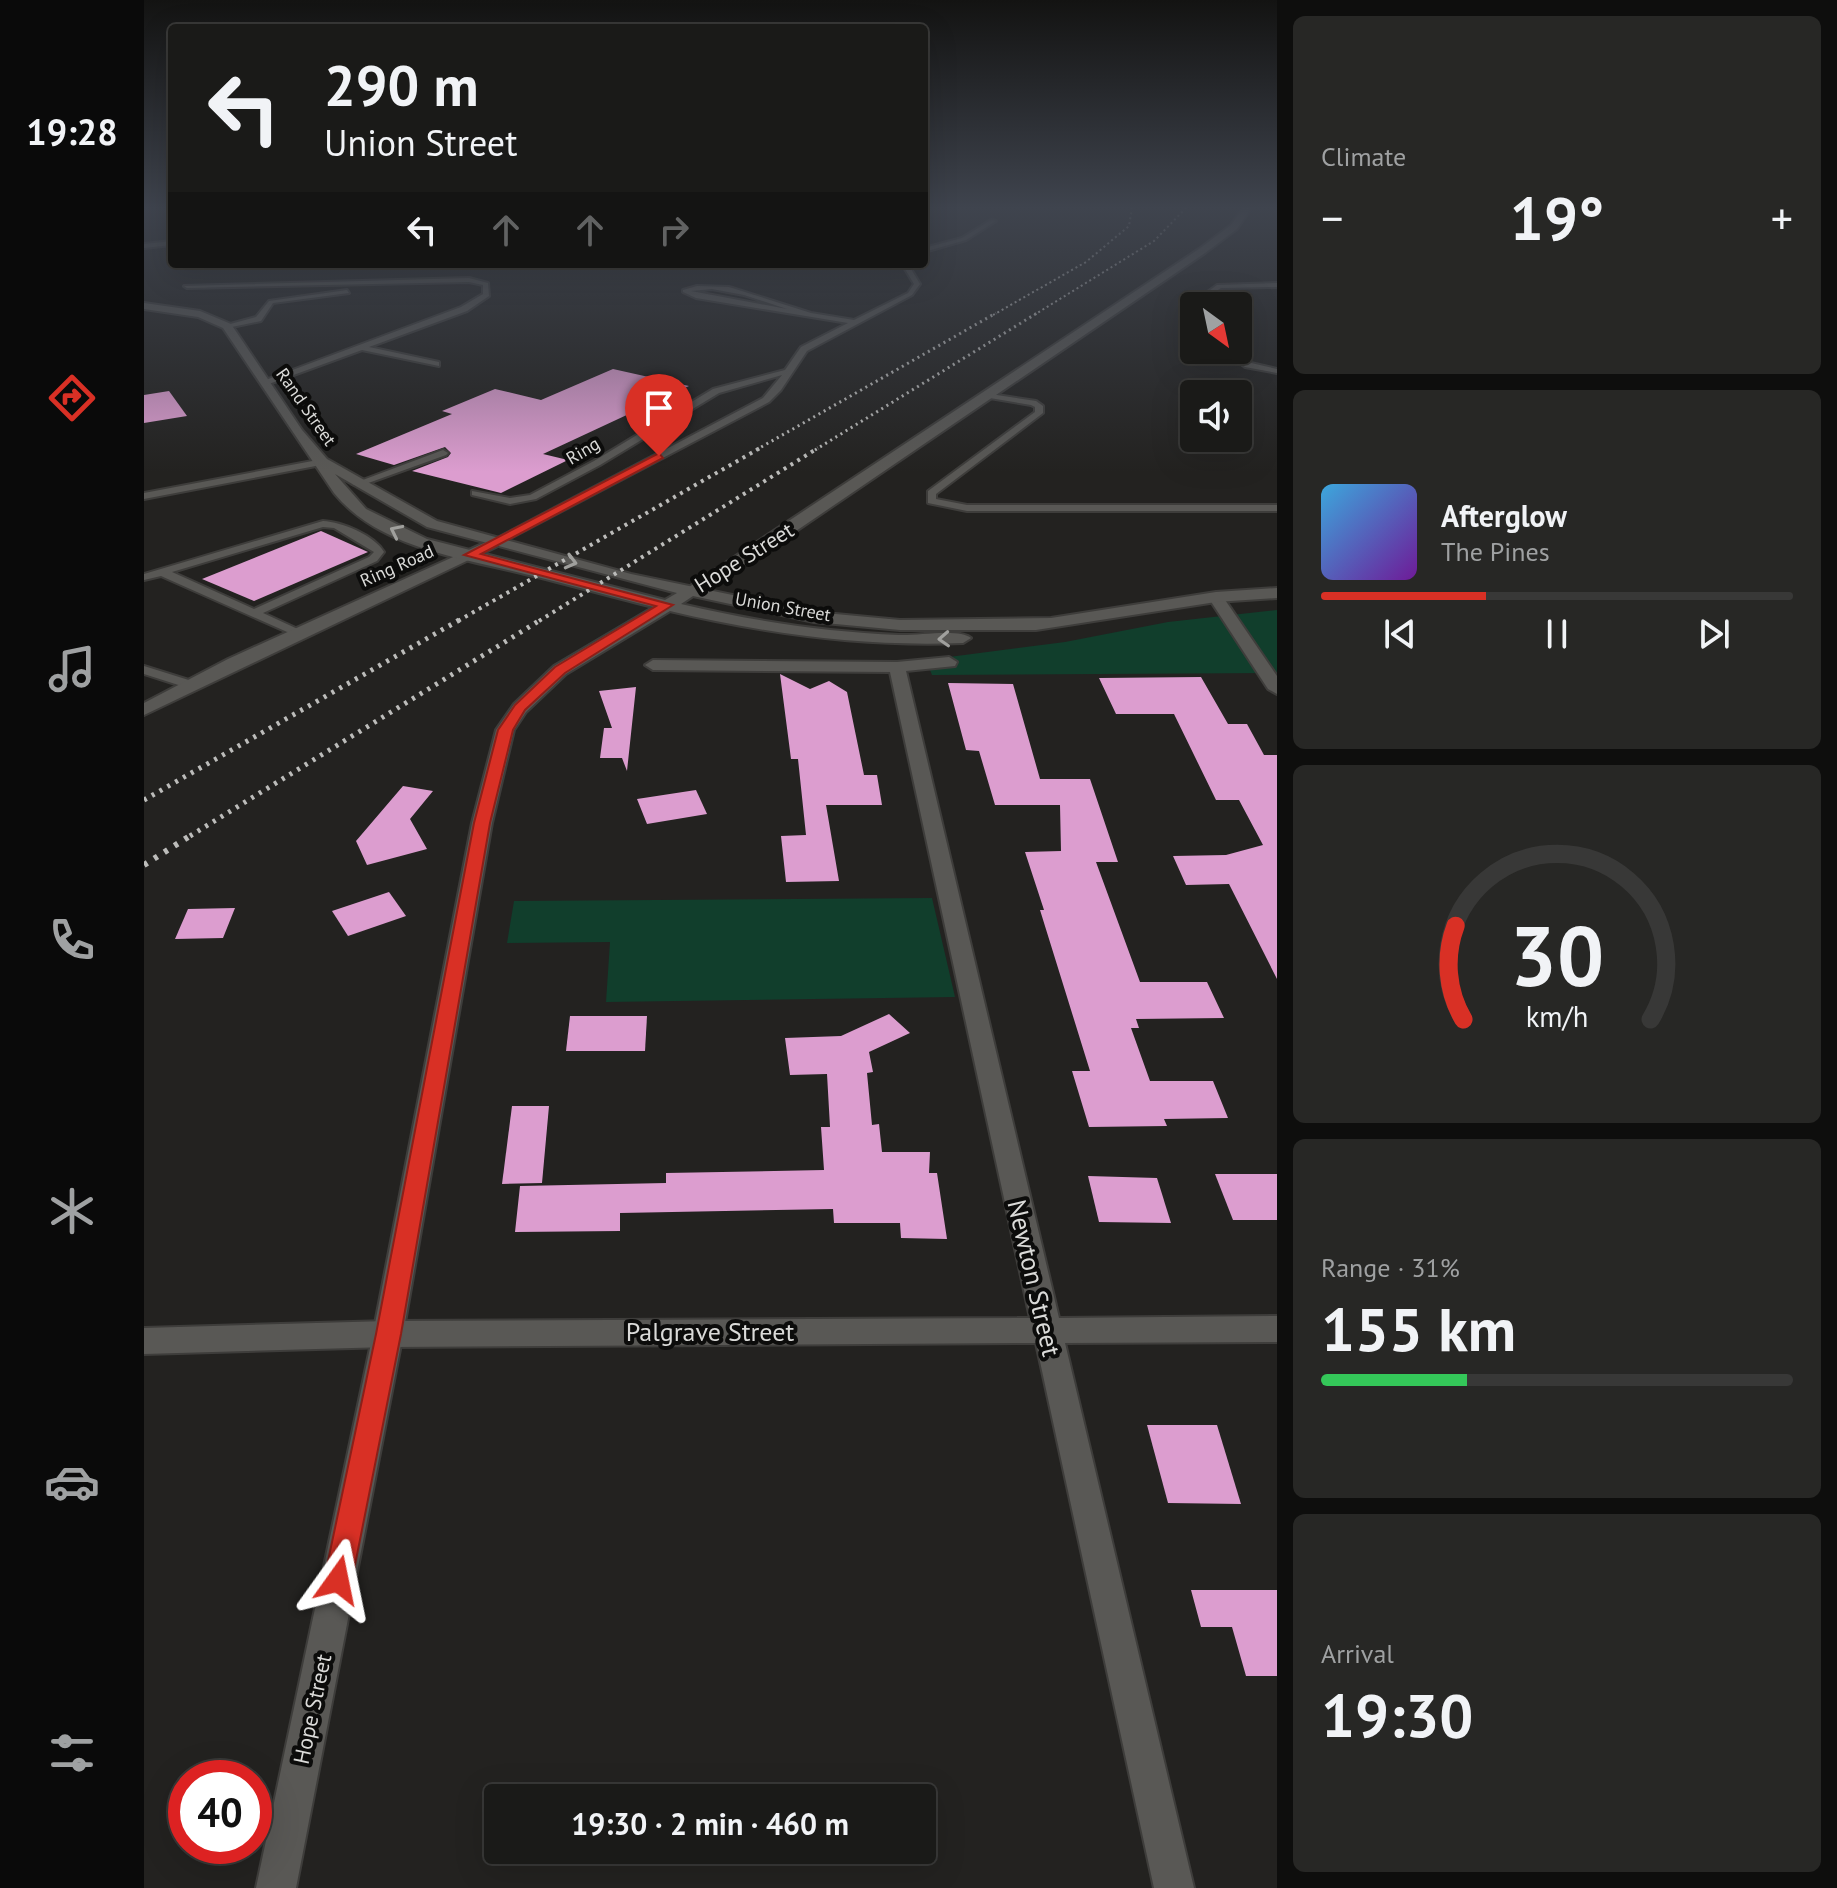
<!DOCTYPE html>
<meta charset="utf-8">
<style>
body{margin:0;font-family:"PT Sans",sans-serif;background:#272725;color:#f1f3f6;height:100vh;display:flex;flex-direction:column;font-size:30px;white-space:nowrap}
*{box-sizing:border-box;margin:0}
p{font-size:26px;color:#9fa1a2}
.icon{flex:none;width:44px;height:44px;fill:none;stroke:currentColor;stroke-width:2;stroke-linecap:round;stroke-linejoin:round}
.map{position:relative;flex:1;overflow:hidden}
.drawer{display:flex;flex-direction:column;gap:16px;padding:16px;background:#0e0e0d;width:560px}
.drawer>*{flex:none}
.guide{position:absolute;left:24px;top:24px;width:760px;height:244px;border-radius:8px;box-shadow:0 8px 32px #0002,0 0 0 2px #383837;background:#1a1a18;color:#f1f3f6;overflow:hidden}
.needle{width:52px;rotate:147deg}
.fabs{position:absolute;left:1036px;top:292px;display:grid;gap:16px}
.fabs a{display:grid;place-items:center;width:72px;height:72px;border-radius:8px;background:#1a1a18;box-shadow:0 8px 32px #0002,0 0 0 2px #383837;font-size:40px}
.speed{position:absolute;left:24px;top:1760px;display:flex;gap:16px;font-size:40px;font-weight:700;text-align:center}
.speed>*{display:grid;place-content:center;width:104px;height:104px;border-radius:50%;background:#1a1a18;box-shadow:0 8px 32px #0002,0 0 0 2px #383837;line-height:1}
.speed .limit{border:12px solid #d22;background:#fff;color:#111}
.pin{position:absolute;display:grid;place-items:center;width:68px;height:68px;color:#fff;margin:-82px -34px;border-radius:50% 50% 50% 0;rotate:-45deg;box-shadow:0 0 8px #0007}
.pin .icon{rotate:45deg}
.me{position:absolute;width:88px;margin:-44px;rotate:12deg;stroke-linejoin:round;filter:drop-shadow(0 0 6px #0008)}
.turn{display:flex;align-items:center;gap:28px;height:168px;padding:0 24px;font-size:36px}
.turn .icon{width:104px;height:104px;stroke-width:2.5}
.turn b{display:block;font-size:56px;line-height:68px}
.lanes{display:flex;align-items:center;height:76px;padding:0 24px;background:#0003;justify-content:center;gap:40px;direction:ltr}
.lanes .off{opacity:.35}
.big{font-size:60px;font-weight:700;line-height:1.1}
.drawer .tile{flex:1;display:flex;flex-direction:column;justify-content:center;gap:12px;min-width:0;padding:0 28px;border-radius:12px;background:#272725}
.drawer .dial{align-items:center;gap:0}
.dial svg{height:208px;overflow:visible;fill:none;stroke:#383837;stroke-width:7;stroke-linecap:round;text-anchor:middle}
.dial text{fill:#f1f3f6;stroke:none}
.song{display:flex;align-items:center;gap:24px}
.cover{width:96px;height:96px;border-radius:12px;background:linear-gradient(135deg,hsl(200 70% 55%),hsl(280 70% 35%))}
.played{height:8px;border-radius:4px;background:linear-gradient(90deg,#d93025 35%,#383837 35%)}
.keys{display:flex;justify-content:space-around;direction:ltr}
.heat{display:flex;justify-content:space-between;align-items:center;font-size:44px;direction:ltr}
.charge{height:12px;border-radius:6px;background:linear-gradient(90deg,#34c759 31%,#383837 0)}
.trip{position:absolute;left:340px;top:1784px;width:452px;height:80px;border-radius:8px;background:#1a1a18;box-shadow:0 8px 32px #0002,0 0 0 2px #383837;font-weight:700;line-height:80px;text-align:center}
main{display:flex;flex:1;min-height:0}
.dock{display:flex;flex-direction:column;width:144px;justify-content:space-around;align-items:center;background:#0a0a0a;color:#9fa1a2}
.dock .icon{width:56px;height:56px}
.dock .selected{color:#d93025}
.dock b{font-size:36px;color:#f1f3f6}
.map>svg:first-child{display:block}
.green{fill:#113e2c}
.building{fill:#dc9dcf}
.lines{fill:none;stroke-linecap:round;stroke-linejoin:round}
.service-casing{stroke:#3e3d3b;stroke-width:4}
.minor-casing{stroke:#3e3d3b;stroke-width:4}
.tertiary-casing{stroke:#3e3d3b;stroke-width:4}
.service{fill:#595855;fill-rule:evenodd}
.minor{fill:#595855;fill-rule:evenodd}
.tertiary{fill:#595855;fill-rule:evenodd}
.rail-far4{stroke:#bcbcba;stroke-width:2;stroke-dasharray:2 3;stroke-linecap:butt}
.rail-far3{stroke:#bcbcba;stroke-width:3;stroke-dasharray:2 4;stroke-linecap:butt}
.rail-far2{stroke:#bcbcba;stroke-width:4;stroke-dasharray:3 5;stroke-linecap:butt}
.rail-far1{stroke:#bcbcba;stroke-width:5;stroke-dasharray:3 6;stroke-linecap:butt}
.rail{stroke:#bcbcba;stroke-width:6;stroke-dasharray:4 8;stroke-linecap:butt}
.oneway{stroke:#a0a09d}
.route{fill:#d93025;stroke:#8d1f18;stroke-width:2}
.labels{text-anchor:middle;stroke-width:8;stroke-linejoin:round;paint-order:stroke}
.far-street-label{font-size:18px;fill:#dadad8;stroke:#0c0c0b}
.street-label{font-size:22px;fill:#dadad8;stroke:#0c0c0b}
.near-street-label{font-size:26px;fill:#dadad8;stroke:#0c0c0b}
</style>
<main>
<nav class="dock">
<b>19:28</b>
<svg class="icon selected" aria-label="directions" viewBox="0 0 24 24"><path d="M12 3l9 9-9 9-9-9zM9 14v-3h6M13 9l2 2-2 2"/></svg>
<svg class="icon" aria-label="music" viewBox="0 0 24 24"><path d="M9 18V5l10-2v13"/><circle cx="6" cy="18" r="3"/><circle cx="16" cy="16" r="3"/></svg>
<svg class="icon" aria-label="phone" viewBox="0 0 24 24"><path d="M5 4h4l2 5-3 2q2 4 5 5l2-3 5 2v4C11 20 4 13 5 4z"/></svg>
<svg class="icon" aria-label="climate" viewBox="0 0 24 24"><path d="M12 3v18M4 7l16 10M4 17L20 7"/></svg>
<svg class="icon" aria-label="car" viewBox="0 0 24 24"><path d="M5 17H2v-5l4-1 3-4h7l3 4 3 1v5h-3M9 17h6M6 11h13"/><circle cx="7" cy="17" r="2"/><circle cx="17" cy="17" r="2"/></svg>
<svg class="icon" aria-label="filters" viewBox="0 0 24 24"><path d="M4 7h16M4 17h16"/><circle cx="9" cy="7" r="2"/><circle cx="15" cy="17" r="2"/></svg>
</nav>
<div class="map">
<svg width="1133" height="1888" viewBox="0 0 1133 1888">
<rect width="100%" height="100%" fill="#232220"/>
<g class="green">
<polygon points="1133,610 1133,673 788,675 782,660 921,642 1024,622"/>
<polygon points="788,898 811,997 462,1002 466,942 363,943 370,901"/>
</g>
<g class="building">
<polygon points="469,369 545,386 399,454 424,460 357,493 268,471 304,457 307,453 301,447 250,465 212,454 308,414 298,411 351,389 397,400"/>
<polygon points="25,391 43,416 0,423 0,395"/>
<polygon points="177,531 224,552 110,601 58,579"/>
<polygon points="636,674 666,689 685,681 703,692 720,775 733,775 738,805 682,805 695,881 642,882 637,836 662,835 654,759 647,759"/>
<polygon points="1057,677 1084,724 1103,724 1120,755 1133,755 1133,979 1085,884 1042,885 1029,856 1082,855 1119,845 1095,800 1072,800 1030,714 972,714 955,678"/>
<polygon points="804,683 869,684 896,779 946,779 974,862 952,862 996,982 1063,982 1080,1018 992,1019 995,1028 987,1028 1006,1081 1069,1081 1084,1118 1020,1119 1023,1126 945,1127 928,1071 946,1071 896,910 900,910 881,852 917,851 916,805 851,805 835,751 822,750"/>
<polygon points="492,687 483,771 478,758 456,758 460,728 468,728 455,691"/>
<polygon points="259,786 289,791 266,819 283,849 223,865 212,841"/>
<polygon points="552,790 563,814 503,824 493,799"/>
<polygon points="245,892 262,916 204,936 188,911"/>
<polygon points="91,908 79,938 31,939 44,909"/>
<polygon points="745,1014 766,1033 725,1052 729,1072 723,1073 728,1125 735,1124 738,1152 786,1152 785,1173 793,1173 803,1239 757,1238 756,1223 690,1223 689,1209 476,1213 476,1231 371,1232 376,1186 522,1183 522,1173 680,1170 677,1127 686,1127 683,1074 646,1075 641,1038 697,1036"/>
<polygon points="426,1016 503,1016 501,1051 422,1051"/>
<polygon points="368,1106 405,1106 398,1183 358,1184"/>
<polygon points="1071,1174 1133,1174 1133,1220 1089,1220"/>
<polygon points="944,1176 1013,1178 1027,1223 955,1222"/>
<polygon points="1003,1425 1073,1425 1097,1504 1024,1503"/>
<polygon points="1047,1590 1133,1590 1133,1676 1102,1676 1088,1627 1057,1627"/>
</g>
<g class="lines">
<g class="service-casing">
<g id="service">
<polygon points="847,220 852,221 822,240 780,252 780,248 818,238"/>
<polygon points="28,241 28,245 0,248 0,244"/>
<path d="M758,264h6l12,20 -8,11 -105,56 -26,39 -12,12 -270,142 -9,-2 273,-144 19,-23 -63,18 -119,72 -64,34 -26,5 -38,-9v-4l38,7 20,-3 64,-34 119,-72 72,-19 16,-23 47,-24 -152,-25 -13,-6v-2l14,-4 32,1 82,26 43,7 54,-27 6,-9zM568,289l32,6 43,14 -96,-18z"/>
<polygon points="325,278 344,283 345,296 323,311 225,347 295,362 295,366 218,350 122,385 119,381 317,307 339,294 339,285 325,282 43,288 40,286"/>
<polygon points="1133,283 1133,287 1077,288 1050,306 1048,309 1050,318 1040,309 1073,285"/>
<polygon points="203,290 205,293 129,303 117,321 83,328 79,326 112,317 125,301"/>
<polygon points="1079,350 1088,350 1107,363 1133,369 1133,373 1101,367"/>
<polygon points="840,393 892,401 899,406 899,413 792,494 792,499 823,505 1133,505 1133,511 823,511 784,503 784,491 891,412 891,407 887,405 840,397"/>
<polygon points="299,450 304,453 302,455 216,486 208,484"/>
<polygon points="179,459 184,462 182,464 0,499 0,493"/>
<path d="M179,521c19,1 51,14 61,31l-7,9 -114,52 39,18v4h-8l-133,-59 -17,4v-6zM179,527l11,1 40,24 -5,5 -115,52 -82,-37z"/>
<polygon points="0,666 51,682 53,685 47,689 0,674"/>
</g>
</g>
<g class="minor-casing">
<g id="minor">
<polygon points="1099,208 1107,208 1093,229 1061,253 627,548 552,594 539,591 1055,249 1087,225"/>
<polygon points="351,538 358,542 356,545 0,715 0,703 84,659"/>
<polygon points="1067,594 1077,594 1133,676 1133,694 1124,689 1064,597"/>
<polygon points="805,657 813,662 811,666 762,671 915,1318 1133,1316 1133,1342 921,1343 1050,1888 1010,1888 892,1343 244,1347 0,1354 0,1328 244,1321 886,1318 746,672 509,670 501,665 509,660 753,662"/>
</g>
</g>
<g class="tertiary-casing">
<path id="tertiary" d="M0,303l56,8 31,13 71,106 25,29 110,62 194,53 183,38 86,8 151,-2 165,-26 61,-4v10l-61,4 -180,28h-136l-86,-8 -121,-26 -12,8c72,17 144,28 218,31 17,1 61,-7 72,3l-8,5c-100,4 -196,-9 -293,-32l-104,63 -40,38 -12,18 -22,93 -89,511 -107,554h-40l117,-554 99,-511 24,-93 18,-26 40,-38 100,-59c-42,-10 -83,-22 -125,-32 -66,-17 -149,-26 -195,-82l-111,-165 -25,-11 -54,-8zM191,474l92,53 250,66 -12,7 -238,-61 -61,-30z"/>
</g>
<use href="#service" class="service"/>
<use href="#minor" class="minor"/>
<use href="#tertiary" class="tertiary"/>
<g class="rail-far4">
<polyline points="849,315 942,262 985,226 988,208"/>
<polyline points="890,315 1010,241 1042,208"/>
</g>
<g class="rail-far3">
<polyline points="612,450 852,313"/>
<polyline points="671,450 893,313"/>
</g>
<g class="rail-far2">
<polyline points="314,621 616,448"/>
<polyline points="395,621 674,448"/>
</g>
<g class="rail-far1">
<polyline points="0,800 317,619"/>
<polyline points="46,836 398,619"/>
</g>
<polyline class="rail" points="0,865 49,834"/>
</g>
<defs><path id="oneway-chevron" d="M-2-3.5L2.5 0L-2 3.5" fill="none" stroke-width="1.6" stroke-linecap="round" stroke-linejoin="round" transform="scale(2)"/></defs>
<g class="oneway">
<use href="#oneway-chevron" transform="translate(252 531) rotate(-154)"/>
<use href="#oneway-chevron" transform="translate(427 562) rotate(15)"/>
<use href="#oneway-chevron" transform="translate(800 639) rotate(177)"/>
</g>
<linearGradient id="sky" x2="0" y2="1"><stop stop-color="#131312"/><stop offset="0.44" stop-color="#3f444e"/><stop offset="1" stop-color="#3f444e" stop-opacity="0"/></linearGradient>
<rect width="1133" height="472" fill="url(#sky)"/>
<polygon class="route" points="515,453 519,458 337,554 529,605 421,673 381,710 369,730 346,823 257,1334 208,1580 204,1590 194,1594 184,1590 180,1580 232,1334 330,823 354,730 371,705 411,667 512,606 320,555"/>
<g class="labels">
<g class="far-street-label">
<text transform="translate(162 407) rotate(55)" y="6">Rand Street</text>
<text transform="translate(439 451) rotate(-31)" y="6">Ring</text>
<text transform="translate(253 566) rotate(-24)" y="6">Ring Road</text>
<text transform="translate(639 607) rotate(10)" y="6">Union Street</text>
</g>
<g class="street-label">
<text transform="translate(600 557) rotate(-32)" y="8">Hope Street</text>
<text transform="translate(168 1709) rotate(-78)" y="8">Hope Street</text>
</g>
<g class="near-street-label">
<text transform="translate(890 1278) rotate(77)" y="9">Newton Street</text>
<text x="566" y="1341">Palgrave Street</text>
</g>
</g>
</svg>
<div class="fabs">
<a><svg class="needle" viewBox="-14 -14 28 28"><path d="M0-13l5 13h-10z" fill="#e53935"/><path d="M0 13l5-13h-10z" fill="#9fa1a2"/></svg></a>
<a><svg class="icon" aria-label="sound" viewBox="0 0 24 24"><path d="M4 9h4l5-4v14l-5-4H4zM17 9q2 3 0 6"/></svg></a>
</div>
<div class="speed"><div class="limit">40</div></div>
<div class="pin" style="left:515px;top:456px;background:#d93025"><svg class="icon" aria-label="arrive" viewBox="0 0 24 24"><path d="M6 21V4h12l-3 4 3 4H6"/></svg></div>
<svg class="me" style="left:194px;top:1580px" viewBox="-20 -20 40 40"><path d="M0-17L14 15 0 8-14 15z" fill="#d93025" stroke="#fff" stroke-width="4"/></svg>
<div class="trip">19:30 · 2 min · 460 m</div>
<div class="guide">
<div class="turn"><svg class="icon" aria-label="left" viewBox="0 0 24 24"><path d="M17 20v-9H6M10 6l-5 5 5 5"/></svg><div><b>290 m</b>Union Street</div></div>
<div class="lanes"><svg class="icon" aria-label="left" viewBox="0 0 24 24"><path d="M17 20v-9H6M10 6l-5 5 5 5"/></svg><svg class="icon off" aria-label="ahead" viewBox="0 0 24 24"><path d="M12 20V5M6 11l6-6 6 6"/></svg><svg class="icon off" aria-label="ahead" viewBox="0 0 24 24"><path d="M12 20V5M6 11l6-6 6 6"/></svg><svg class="icon off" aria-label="right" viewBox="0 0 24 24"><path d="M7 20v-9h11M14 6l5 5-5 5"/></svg></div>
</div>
</div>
<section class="drawer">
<div class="tile"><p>Climate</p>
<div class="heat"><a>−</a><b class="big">19°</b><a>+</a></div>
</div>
<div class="tile">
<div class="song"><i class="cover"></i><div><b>Afterglow</b><p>The Pines</p></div></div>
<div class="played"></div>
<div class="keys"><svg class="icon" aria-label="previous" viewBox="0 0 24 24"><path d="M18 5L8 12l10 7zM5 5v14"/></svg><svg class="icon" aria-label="pause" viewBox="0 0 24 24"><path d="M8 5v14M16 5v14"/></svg><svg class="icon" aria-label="next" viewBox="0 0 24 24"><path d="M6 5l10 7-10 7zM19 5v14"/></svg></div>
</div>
<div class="tile dial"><svg viewBox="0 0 100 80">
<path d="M14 69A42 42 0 1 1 86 69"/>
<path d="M14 69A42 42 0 0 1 11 33" stroke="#d93025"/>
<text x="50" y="56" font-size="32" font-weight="700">30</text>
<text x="50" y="72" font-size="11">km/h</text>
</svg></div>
<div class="tile"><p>Range · 31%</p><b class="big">155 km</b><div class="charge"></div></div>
<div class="tile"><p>Arrival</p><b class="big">19:30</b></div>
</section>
</main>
